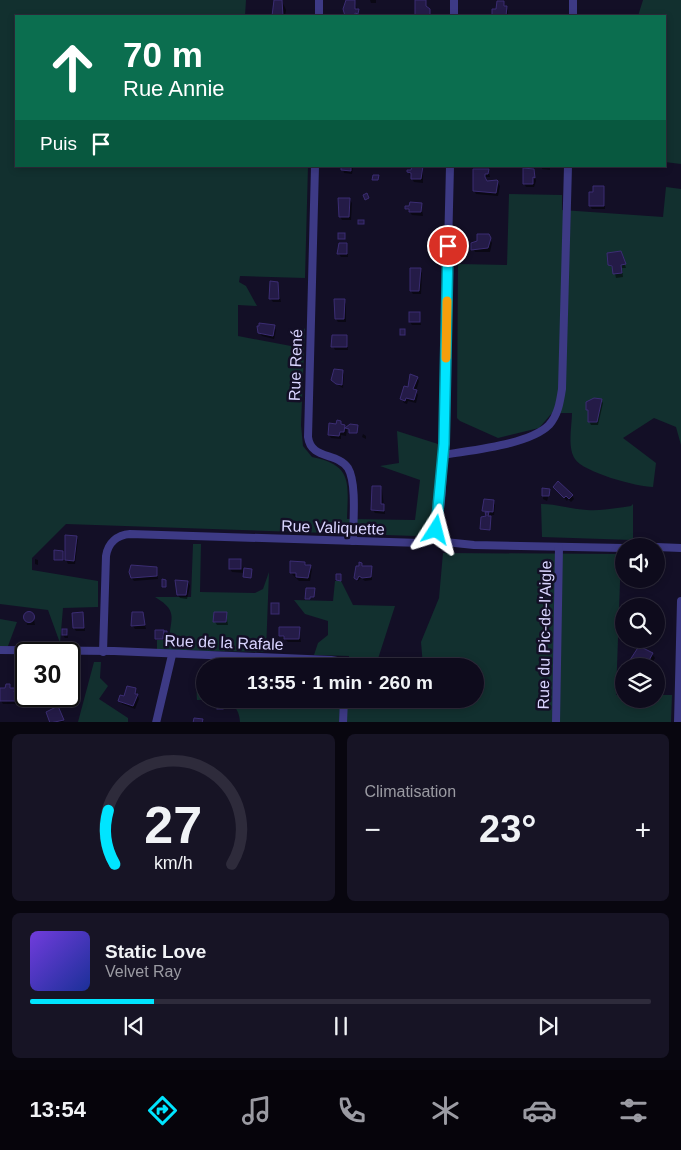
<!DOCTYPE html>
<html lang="fr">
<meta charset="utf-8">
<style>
body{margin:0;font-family:Helvetica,sans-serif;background:#171425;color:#f1f3f6;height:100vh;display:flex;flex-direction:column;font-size:19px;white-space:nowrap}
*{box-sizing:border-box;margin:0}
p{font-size:16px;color:#9b9ba3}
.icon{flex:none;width:28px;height:28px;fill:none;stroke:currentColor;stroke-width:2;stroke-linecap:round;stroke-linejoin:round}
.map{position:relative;height:722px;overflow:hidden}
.side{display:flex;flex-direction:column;gap:12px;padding:12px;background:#08060f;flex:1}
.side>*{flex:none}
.hud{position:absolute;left:15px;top:15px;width:651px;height:152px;border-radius:0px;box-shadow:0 2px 8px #0003,0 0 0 1px #2e2b3b;background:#0b6e4f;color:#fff;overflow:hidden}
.tools{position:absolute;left:615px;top:538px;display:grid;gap:10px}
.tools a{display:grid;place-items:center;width:50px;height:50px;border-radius:50%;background:#0e0b1c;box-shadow:0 2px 8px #0003,0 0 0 1px #2e2b3b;font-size:25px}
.speed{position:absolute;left:15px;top:642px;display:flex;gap:10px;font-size:25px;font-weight:700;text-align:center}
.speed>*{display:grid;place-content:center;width:65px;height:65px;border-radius:50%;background:#0e0b1c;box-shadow:0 2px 8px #0003,0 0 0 1px #2e2b3b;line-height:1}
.speed .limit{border:2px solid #111;border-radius:8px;background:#fff;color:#111}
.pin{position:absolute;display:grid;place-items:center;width:42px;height:42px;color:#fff;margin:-21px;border:2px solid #fff;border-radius:50%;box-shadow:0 1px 5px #0007}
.me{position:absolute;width:55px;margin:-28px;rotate:9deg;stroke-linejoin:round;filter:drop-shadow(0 0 4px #0008)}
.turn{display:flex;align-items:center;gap:18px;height:105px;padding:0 25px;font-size:22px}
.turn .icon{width:65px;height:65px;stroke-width:2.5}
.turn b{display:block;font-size:35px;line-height:42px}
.then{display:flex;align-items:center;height:48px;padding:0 25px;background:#0003;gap:10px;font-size:19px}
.big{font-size:38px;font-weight:800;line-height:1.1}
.side .tile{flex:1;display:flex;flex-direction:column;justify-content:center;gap:8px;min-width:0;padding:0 18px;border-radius:8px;background:#171425}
.side .dial{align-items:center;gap:0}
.dial svg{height:130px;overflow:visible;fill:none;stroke:#2e2b3b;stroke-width:7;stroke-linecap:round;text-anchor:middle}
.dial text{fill:#f1f3f6;stroke:none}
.song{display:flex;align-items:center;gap:15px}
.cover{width:60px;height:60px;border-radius:8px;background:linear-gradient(135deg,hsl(260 70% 55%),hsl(230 70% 35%))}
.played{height:5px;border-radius:2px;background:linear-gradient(90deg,#00e5ff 20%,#2e2b3b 20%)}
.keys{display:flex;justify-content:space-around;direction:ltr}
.heat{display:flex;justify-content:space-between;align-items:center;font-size:28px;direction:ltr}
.side .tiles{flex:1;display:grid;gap:12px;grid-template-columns:1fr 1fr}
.tile:last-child{grid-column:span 2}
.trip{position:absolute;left:196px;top:658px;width:288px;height:50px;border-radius:25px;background:#0e0b1c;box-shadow:0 2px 8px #0003,0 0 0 1px #2e2b3b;font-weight:800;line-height:50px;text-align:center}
.tabs{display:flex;height:80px;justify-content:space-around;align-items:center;background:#06040b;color:#9b9ba3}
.tabs .icon{width:35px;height:35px}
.tabs .on{color:#00e5ff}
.tabs b{font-size:22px;color:#f1f3f6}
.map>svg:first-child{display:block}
.green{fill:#12302f}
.shadow{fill:#0007}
.building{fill:#241b47;stroke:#3b2d73}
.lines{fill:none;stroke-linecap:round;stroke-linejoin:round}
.minor{stroke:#3d3a85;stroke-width:8}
.route-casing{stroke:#0095a6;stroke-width:12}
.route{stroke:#00e5ff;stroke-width:9}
.slow{stroke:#f59e0b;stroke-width:9}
.labels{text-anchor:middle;stroke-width:5;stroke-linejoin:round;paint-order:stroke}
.street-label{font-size:16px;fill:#d9d4ff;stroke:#130f26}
</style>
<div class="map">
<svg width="681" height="723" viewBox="0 0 681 723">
<rect width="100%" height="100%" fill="#130f26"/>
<g class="green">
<path d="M0,0h246l-1,16h-229v150h292l-3,112 -65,-2 -1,6 7,4 11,20 -19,-1v31l53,10 14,-18 -4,97 2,21 9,11c41,8 36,26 35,62l68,1 5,-40 -40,-14 19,-3 -2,-32 41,13 -6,76 -8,13 -9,3 -349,-12 -34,34v12l66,11v26l-35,1 -3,35 -12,-33 -48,-6z"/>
<polygon points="643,0 681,0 681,164 665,162 665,16 638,16"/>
<path d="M666,187l15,2v256l-5,-18 -22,-9 -31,20 33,25 -3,24c-16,0 -70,-15 -78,-28 -8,-12 -3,-33 -3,-46h-20l-13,15 -41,10 -38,-17 -3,-3 1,-154 49,1 2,-71 53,1v15l101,7z"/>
<path d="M541,504c16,0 30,5 46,6 15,1 29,-2 44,-4l2,-2v36l-91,-3z"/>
<path d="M193,544h8l-1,48 55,1 8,-4 6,-17 -3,80 -109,-2v-10h12c2,-24 9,-29 -14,-43h36z"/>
<path d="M443,553l178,1 -5,141h8v4h32v-4h16l-1,27h-431c-1,-25 -25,-23 -43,-22 -1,-10 0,-17 8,-23v22h270v-33h-52l-2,-24 18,-44z"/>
<polygon points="335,581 341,581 353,605 395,606 376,665 386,666 349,666 349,656 314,655 318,643 328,635 328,621 305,614 294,600 333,601"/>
<polygon points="0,619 17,622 8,646 0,646"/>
<polygon points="94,662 101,662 100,678 108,686 99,699 128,718 128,722 78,722"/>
</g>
<g class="shadow">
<polygon points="370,0 376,0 376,3 371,3"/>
<polygon points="275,1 282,1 286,10 285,16 273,16"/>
<polygon points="354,1 360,16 346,16 344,9"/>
<polygon points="503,2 508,11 508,16 493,16 493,10 497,10"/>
<polygon points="342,166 359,166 358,168 353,168 352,174 344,173"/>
<polygon points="423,166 423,183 414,182 408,172"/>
<polygon points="542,166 550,166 550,170 542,169"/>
<polygon points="475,170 488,170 490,177 486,177 487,182 497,182 500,186 498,196 476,194 474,190"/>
<polygon points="533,170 536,181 534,187 526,187 524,183"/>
<polygon points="603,187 605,209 592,209 590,206"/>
<polygon points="350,200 352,203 351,220 342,220 340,216"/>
<polygon points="421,204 423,216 412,215 406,208"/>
<polygon points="488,235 492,243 490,252 475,252 473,248 474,242 478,242"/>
<polygon points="347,244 348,257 341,257 339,254"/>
<polygon points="622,256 626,268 622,268 623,277 616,278 614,269 609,265"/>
<polygon points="420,270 422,273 421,294 413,294 411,291"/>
<polygon points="277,283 281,302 273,302 270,298"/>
<polygon points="344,301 346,304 346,322 338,322 336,319"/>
<polygon points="419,313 421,325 412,325 410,322"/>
<polygon points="274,326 276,330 274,339 262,336 260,333"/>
<polygon points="346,336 348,350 335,350 333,346"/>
<polygon points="342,371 344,374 343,388 336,384"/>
<polygon points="417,378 419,381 416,391 418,395 416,403 408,401 407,404 404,403 402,399"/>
<polygon points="601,400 603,403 598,425 591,425 589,421"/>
<polygon points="340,422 347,429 346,436 341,435 341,439 331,438 329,435"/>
<polygon points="363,434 366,436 366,439 362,437"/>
<polygon points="380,487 382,490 385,514 375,513 373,510"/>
<polygon points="554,487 572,495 574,499 571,502 568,499 567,501"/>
<polygon points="544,490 550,491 547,501 543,499"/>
<polygon points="493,502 495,505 494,515 489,515 491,518 490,530 482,530 483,516 487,517 484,511"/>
<polygon points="66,536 76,537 78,540 75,564 68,564 66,560"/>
<polygon points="35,559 38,560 38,565 35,564"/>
<polygon points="241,560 243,570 251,570 251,578 245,578 245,573 232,572 230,569"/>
<polygon points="305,563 312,569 310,581 299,581 291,573"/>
<polygon points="362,564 364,568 371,568 372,580 365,581 361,578 358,581 355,577"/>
<polygon points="156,568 158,579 134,581 132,578"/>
<polygon points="188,582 190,586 187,599 180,598 178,595"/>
<polygon points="83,613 85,631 76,631 74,628"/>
<polygon points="226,613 228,625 217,625 215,622"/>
<polygon points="25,614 33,614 35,625 27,625"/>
<polygon points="142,614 146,629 135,629 133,626"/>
<polygon points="299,629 301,642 288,642 280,635"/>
<polygon points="66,630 68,633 68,638 65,638 63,635"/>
<polygon points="639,648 652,654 655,658 650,666 631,666 631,661"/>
<polygon points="9,685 16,693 22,693 24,704 3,704 1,701"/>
<polygon points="135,689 139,699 135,709 122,704 120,701"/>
<polygon points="60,711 64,723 52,723"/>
</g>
<g class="building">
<polygon points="274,0 282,0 283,16 272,16"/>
<polygon points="346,0 355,0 355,9 359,9 358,14 355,13 355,16 345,16 343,9"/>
<polygon points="415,0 426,0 426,6 430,9 430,16 415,16"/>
<polygon points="497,1 504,1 504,6 507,6 506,16 511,16 492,16 492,9 496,9"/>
<polygon points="341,166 351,166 351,171 341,170"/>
<polygon points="412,166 423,166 421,179 411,179 411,173 407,172 407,170 411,170"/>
<polygon points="523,168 534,169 535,178 533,177 533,184 523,184"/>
<polygon points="473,169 489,169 488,174 485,174 485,177 487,181 497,180 498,181 496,193 473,191"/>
<polygon points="373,175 379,175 378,180 372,180"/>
<polygon points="593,186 604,186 604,206 589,206 589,192 593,192"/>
<polygon points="367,193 369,198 365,200 363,195"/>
<polygon points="338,198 350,198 349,217 339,217"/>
<polygon points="410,202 422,203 421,212 409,212 409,209 405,209 405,206 409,206"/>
<rect x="358" y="220" width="6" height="4"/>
<rect x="338" y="233" width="7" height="6"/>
<polygon points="477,234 489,234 491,238 488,248 471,250 471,243 477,241"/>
<polygon points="339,243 347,243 347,254 337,254"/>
<polygon points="621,251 626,264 621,265 622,273 613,274 612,266 608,265 607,253"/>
<polygon points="410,268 421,268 419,291 410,291"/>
<polygon points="270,281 278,282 279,299 269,299"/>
<polygon points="334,299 345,299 344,319 335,319"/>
<rect x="409" y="312" width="11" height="10"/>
<polygon points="259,323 275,325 273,336 258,333 257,326 259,326"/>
<rect x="400" y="329" width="5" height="6"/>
<polygon points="332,335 347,335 347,347 331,347"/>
<polygon points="334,369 343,370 342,385 336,384 331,380"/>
<polygon points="410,374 418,377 413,389 417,390 414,400 406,398 405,401 400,399 404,386 408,387"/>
<polygon points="594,398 602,399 597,422 588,422 588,410 586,410 586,402"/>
<polygon points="337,420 341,421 341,424 345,425 344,432 340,432 339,436 328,435 329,423 336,424"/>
<polygon points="350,424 358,425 357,433 349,433 349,429 345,428"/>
<polygon points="558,481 573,495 569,499 566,496 564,498 553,487"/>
<polygon points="372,486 381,486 381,504 384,504 384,511 371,510"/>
<polygon points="542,488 550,489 549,496 542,496"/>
<polygon points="484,499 494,500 493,512 482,511"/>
<polygon points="485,512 489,512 488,516 491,516 490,530 480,529 481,517 486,516"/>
<polygon points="65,535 77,536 74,561 65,560"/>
<polygon points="54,550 63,551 63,560 54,560"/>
<rect x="229" y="559" width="12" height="10"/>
<polygon points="290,561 305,562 305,565 311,565 308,578 296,577 296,573 290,573"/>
<polygon points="359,562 362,563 362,566 372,566 371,577 362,578 359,576 357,580 354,578 356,566 359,566"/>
<polygon points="131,565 157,567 157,576 131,578 129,572"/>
<polygon points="244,568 252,569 251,578 243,577"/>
<polygon points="336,574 341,574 341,581 336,580"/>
<polygon points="162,579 166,580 166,587 162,587"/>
<polygon points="175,580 188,581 186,595 177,595"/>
<polygon points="306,588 315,588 314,597 310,597 310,599 305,599"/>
<rect x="271" y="603" width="8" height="11"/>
<circle cx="29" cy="617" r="5.5"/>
<polygon points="83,612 84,628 73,628 72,613"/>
<polygon points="132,612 143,612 145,625 131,626"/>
<polygon points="214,612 227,612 226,622 213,622"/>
<polygon points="279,627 300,627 299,639 284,639 284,636 279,636"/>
<rect x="62" y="629" width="5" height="6"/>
<polygon points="155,630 164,630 163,639 155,639"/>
<polygon points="164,631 167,631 167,638 163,638"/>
<polygon points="639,646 653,653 646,666 630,666 630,660"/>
<polygon points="6,684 10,684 10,688 15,688 14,692 23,692 22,701 0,701 0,688 5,688"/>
<polygon points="127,686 136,688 135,694 138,694 133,706 118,701 120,695 124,696"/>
<rect x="619" y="687" width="5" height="8"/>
<rect x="217" y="704" width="6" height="5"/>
<polygon points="58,706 64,720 50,723 46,712"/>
<polygon points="194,718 203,719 202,723 193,723"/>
</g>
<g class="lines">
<g class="minor">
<polyline points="319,16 319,0"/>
<polyline points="454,16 454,0"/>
<polyline points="573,16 573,0"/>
<path d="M315,166l-7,271c3,23 29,15 40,31 9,15 5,55 5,73"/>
<polyline points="443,455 450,166"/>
<polyline points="430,538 445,542 474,545 624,548"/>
<polyline points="656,547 681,548"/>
<polyline points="0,650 114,651 331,660 337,661 343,666"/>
<path d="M103,652l3,-96c2,-13 11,-21 24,-22l291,9c24,-8 21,-65 22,-88 28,-5 86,-10 106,-30 9,-10 11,-23 13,-36l6,-223"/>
<polyline points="156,723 172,655"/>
<polyline points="343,723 344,699"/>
<polyline points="556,723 559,547"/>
<polyline points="678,723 681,601"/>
</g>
</g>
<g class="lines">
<g class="route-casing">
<polyline id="route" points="436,530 444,444 448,246"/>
</g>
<use href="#route" class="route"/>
<polyline class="slow" points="446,358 447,301"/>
</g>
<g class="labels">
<g class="street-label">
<text transform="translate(295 365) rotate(-88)" y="6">Rue René</text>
<text transform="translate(333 527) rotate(2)" y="6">Rue Valiquette</text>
<text transform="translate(544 635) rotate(-89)" y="6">Rue du Pic-de-l'Aigle</text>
<text transform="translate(224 642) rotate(2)" y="6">Rue de la Rafale</text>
</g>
</g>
</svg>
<div class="tools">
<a><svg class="icon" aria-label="sound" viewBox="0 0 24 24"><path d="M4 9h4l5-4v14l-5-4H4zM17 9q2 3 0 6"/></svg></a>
<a><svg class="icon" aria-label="search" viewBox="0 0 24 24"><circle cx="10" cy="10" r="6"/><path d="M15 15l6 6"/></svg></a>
<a><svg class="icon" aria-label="layers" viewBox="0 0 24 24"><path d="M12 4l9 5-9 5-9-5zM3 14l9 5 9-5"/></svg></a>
</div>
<div class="speed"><div class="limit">30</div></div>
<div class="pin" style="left:448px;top:246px;background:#d93025"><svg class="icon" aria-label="arrive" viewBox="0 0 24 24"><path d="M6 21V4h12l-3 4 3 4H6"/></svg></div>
<svg class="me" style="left:436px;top:530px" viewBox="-20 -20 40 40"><path d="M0-17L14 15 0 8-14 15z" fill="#00e5ff" stroke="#fff" stroke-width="4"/></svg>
<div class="trip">13:55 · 1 min · 260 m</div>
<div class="hud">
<div class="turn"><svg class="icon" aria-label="ahead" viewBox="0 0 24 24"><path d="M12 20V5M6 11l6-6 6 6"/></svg><div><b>70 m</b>Rue Annie</div></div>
<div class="then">Puis<svg class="icon" aria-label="arrive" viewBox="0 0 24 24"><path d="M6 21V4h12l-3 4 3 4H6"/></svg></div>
</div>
</div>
<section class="side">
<div class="tiles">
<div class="tile dial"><svg viewBox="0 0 100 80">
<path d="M14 69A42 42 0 1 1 86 69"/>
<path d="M14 69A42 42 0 0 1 10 36" stroke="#00e5ff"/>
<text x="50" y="56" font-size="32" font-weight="700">27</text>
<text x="50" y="72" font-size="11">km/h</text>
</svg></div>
<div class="tile"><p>Climatisation</p>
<div class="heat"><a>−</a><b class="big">23°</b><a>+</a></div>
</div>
<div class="tile">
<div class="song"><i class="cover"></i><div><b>Static Love</b><p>Velvet Ray</p></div></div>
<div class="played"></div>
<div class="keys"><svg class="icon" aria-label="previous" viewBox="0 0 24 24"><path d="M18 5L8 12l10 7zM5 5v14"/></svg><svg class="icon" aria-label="pause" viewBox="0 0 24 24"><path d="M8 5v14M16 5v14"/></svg><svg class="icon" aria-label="next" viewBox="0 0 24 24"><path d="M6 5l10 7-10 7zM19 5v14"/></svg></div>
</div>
</div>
</section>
<nav class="tabs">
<b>13:54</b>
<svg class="icon on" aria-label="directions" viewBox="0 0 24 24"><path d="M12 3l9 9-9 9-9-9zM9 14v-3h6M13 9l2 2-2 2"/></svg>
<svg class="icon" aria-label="music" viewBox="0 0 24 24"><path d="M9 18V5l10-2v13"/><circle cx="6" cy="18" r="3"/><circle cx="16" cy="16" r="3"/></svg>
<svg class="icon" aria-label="phone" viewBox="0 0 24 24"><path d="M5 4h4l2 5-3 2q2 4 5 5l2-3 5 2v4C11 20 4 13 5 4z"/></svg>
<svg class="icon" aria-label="climate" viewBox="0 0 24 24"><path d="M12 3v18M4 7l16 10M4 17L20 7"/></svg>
<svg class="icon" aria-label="car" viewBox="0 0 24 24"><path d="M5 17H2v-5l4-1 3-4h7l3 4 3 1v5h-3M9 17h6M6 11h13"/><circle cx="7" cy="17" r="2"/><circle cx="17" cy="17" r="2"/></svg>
<svg class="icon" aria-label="filters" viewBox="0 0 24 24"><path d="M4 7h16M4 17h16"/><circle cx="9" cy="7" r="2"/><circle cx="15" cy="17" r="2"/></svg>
</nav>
